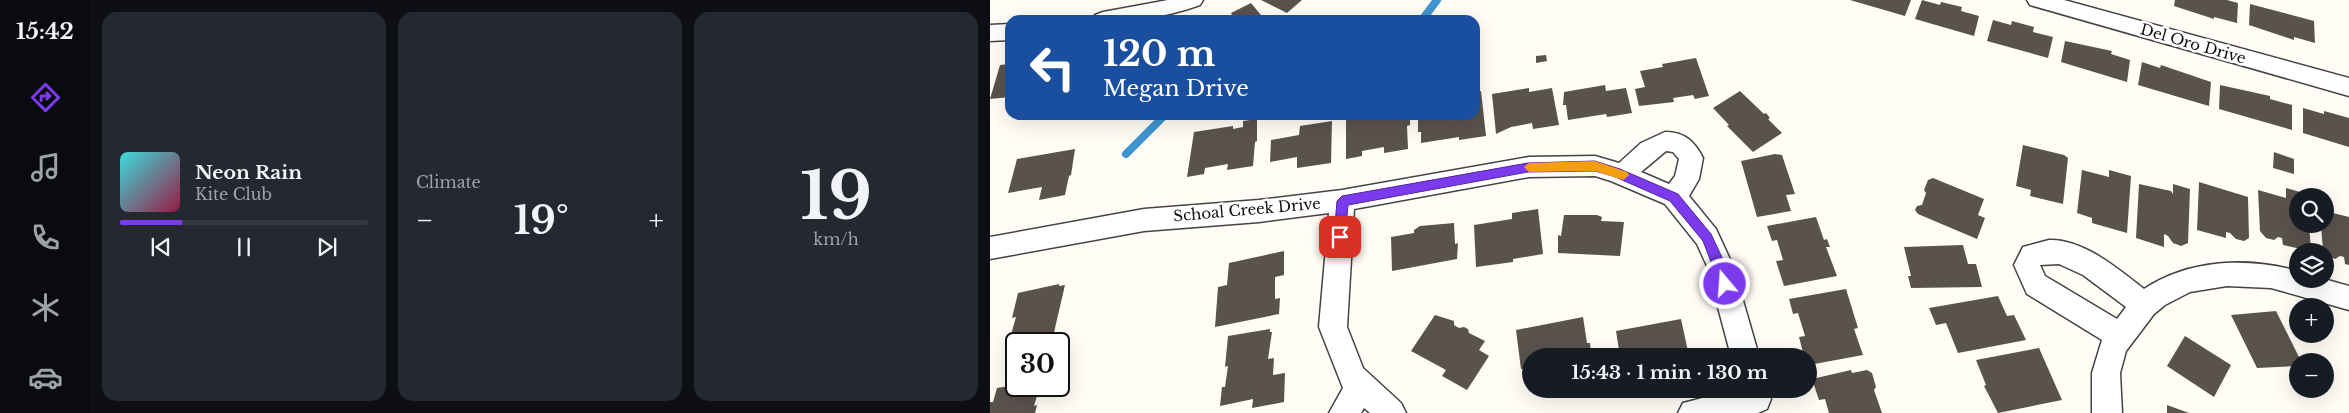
<!DOCTYPE html>
<meta charset="utf-8">
<style>
body{margin:0;font-family:"Libre Baskerville",serif;background:#242831;color:#f1f3f6;height:100vh;display:flex;flex-direction:column;font-size:19px;white-space:nowrap}
*{box-sizing:border-box;margin:0}
p{font-size:16px;color:#9ea1a6}
.icon{flex:none;width:28px;height:28px;fill:none;stroke:currentColor;stroke-width:2;stroke-linecap:round;stroke-linejoin:round}
.map{position:relative;flex:1;overflow:hidden}
.details{display:flex;flex-direction:column;gap:12px;padding:12px;background:#0d0f14;width:900px}
.details>*{flex:none}
.top-card{position:absolute;left:15px;top:15px;width:475px;height:105px;border-radius:15px;box-shadow:0 5px 20px #0002;background:#1a4fa0;color:#fff;overflow:hidden}
.controls{position:absolute;left:1299px;top:188px;display:grid;gap:10px}
.controls a{display:grid;place-items:center;width:45px;height:45px;border-radius:50%;background:#171b24;box-shadow:0 5px 20px #0002;font-size:25px}
.speed{position:absolute;left:15px;top:332px;display:flex;gap:10px;font-size:25px;font-weight:700;text-align:center}
.speed>*{display:grid;place-content:center;width:65px;height:65px;border-radius:50%;background:#171b24;box-shadow:0 5px 20px #0002;line-height:1}
.speed .limit{border:2px solid #111;border-radius:8px;background:#fff;color:#111}
.pin{position:absolute;display:grid;place-items:center;width:42px;height:42px;color:#fff;margin:-21px;border-radius:10px;box-shadow:0 2px 8px #0006}
.me{position:absolute;width:55px;margin:-28px;rotate:342deg;stroke-linejoin:round;filter:drop-shadow(0 0 4px #0008)}
.turn{display:flex;align-items:center;gap:18px;height:105px;padding:0 15px;font-size:22px}
.turn .icon{width:65px;height:65px;stroke-width:2.5}
.turn b{display:block;font-size:35px;line-height:42px}
.big{font-size:38px;font-weight:700;line-height:1.1}
.details .card{flex:1;display:flex;flex-direction:column;justify-content:center;gap:8px;min-width:0;padding:0 18px;border-radius:15px;background:#242831}
.details .dial{align-items:center;gap:0}
.dial b{font-size:65px;line-height:1}
.song{display:flex;align-items:center;gap:15px}
.cover{width:60px;height:60px;border-radius:8px;background:linear-gradient(135deg,hsl(180 70% 55%),hsl(340 70% 35%))}
.played{height:5px;border-radius:2px;background:linear-gradient(90deg,#7c3aed 25%,#363941 25%)}
.keys{display:flex;justify-content:space-around;direction:ltr}
.heat{display:flex;justify-content:space-between;align-items:center;font-size:28px;direction:ltr}
.details .tiles{flex:1;display:grid;gap:12px;grid-template-columns:repeat(3,1fr)}
.trip{position:absolute;left:532px;top:348px;width:295px;height:50px;border-radius:25px;background:#171b24;box-shadow:0 5px 20px #0002;font-weight:700;line-height:50px;text-align:center}
main{display:flex;flex:1;min-height:0}
.tab-bar{display:flex;flex-direction:column;width:90px;justify-content:space-around;align-items:center;background:#090b0e;color:#9ea1a6}
.tab-bar .icon{width:35px;height:35px}
.tab-bar .active{color:#7c3aed}
.tab-bar b{font-size:22px;color:#f1f3f6}
.map>svg:first-child{display:block}
.lines{fill:none;stroke-linecap:round;stroke-linejoin:round}
.stream{stroke:#3f96cf;stroke-width:8}
.building{fill:#5a524d}
.street-casing{stroke:#444;stroke-width:3}
.street{fill:#fff;fill-rule:evenodd}
.route{fill:#7c3aed;stroke:#51269a}
.slow{fill:#f59e0b}
.labels{text-anchor:middle;stroke-width:5;stroke-linejoin:round;paint-order:stroke}
.street-label{font-size:15px;fill:#111;stroke:#fff}
</style>
<main>
<nav class="tab-bar">
<b>15:42</b>
<svg class="icon active" aria-label="directions" viewBox="0 0 24 24"><path d="M12 3l9 9-9 9-9-9zM9 14v-3h6M13 9l2 2-2 2"/></svg>
<svg class="icon" aria-label="music" viewBox="0 0 24 24"><path d="M9 18V5l10-2v13"/><circle cx="6" cy="18" r="3"/><circle cx="16" cy="16" r="3"/></svg>
<svg class="icon" aria-label="phone" viewBox="0 0 24 24"><path d="M5 4h4l2 5-3 2q2 4 5 5l2-3 5 2v4C11 20 4 13 5 4z"/></svg>
<svg class="icon" aria-label="climate" viewBox="0 0 24 24"><path d="M12 3v18M4 7l16 10M4 17L20 7"/></svg>
<svg class="icon" aria-label="car" viewBox="0 0 24 24"><path d="M5 17H2v-5l4-1 3-4h7l3 4 3 1v5h-3M9 17h6M6 11h13"/><circle cx="7" cy="17" r="2"/><circle cx="17" cy="17" r="2"/></svg>
</nav>
<section class="details">
<div class="tiles">
<div class="card">
<div class="song"><i class="cover"></i><div><b>Neon Rain</b><p>Kite Club</p></div></div>
<div class="played"></div>
<div class="keys"><svg class="icon" aria-label="previous" viewBox="0 0 24 24"><path d="M18 5L8 12l10 7zM5 5v14"/></svg><svg class="icon" aria-label="pause" viewBox="0 0 24 24"><path d="M8 5v14M16 5v14"/></svg><svg class="icon" aria-label="next" viewBox="0 0 24 24"><path d="M6 5l10 7-10 7zM19 5v14"/></svg></div>
</div>
<div class="card"><p>Climate</p>
<div class="heat"><a>−</a><b class="big">19°</b><a>+</a></div>
</div>
<div class="card dial"><b>19</b><p>km/h</p></div>
</div>
</section>
<div class="map">
<svg width="1359" height="413" viewBox="0 0 1359 413">
<rect width="100%" height="100%" fill="#fffdf5"/>
<g class="lines">
<g class="stream">
<polyline points="432,20 447,0"/>
<polyline points="136,154 175,115"/>
</g>
</g>
<g class="building">
<polygon points="271,0 312,0 297,13"/>
<polygon points="860,0 921,0 915,16"/>
<polygon points="932,0 950,5 951,2 972,7 971,11 989,16 984,36 925,19"/>
<polygon points="1185,0 1237,0 1248,3 1247,23 1224,17 1224,19 1184,6"/>
<polygon points="261,3 275,20 238,20 243,17 241,13"/>
<polygon points="1260,4 1324,21 1325,43 1304,37 1304,40 1259,25"/>
<polygon points="1003,20 1021,25 1022,21 1044,27 1043,32 1063,37 1058,58 997,41"/>
<polygon points="1075,41 1122,51 1121,54 1140,60 1137,82 1071,62"/>
<polygon points="556,55 557,61 546,63 546,56"/>
<polygon points="706,58 719,96 705,99 703,95 683,98 684,102 649,106 645,89 655,87 650,71 673,67 672,64"/>
<polygon points="1152,62 1170,68 1171,65 1221,82 1219,106 1148,85"/>
<polygon points="20,64 20,97 0,99 10,65"/>
<polygon points="615,85 616,91 636,88 642,113 617,117 616,114 578,120 576,105 573,105 574,92"/>
<polygon points="1230,85 1280,96 1280,99 1302,105 1302,130 1229,109"/>
<polygon points="539,88 539,92 562,88 569,125 543,129 542,123 521,127 506,134 502,94"/>
<polygon points="491,91 496,136 469,140 469,137 431,143 431,132 428,132 428,115 485,115 485,92"/>
<polygon points="750,91 774,114 776,113 780,118 778,119 792,133 763,152 737,126 739,125 723,108"/>
<polygon points="1313,108 1334,114 1334,111 1359,118 1359,147 1313,133"/>
<polygon points="363,115 417,115 417,119 420,118 420,125 417,126 418,149 394,153 394,147 372,151 372,156 356,159 356,116"/>
<polygon points="267,119 267,141 265,142 263,166 237,170 238,164 215,168 214,174 197,177 204,132 243,126 243,129 253,127 253,121"/>
<polygon points="342,121 341,163 307,168 307,157 280,162 281,140 309,135 310,126"/>
<polygon points="1033,145 1074,155 1078,158 1073,204 1040,196 1041,190 1026,186"/>
<polygon points="85,149 81,175 79,176 75,195 49,200 52,187 18,193 27,159"/>
<polygon points="1284,152 1304,159 1304,174 1283,168"/>
<polygon points="785,154 792,155 805,194 796,195 801,211 767,217 751,161"/>
<polygon points="1092,170 1119,177 1119,170 1141,176 1137,233 1102,223 1102,218 1087,213"/>
<polygon points="943,178 994,199 988,215 995,218 987,239 928,214 925,210 927,206 932,205 936,193 934,190 938,180"/>
<polygon points="1209,182 1258,197 1259,238 1254,241 1246,239 1240,233 1236,232 1236,238 1207,230"/>
<polygon points="1149,184 1181,191 1183,194 1183,184 1200,189 1198,243 1191,246 1183,243 1178,236 1174,234 1174,247 1146,238"/>
<polygon points="1296,188 1317,194 1317,196 1308,196 1308,224 1319,224 1321,251 1293,245 1292,238 1288,237 1284,240 1276,238 1270,231 1268,190 1296,198"/>
<polygon points="548,209 553,254 523,259 523,262 486,267 484,225 522,219 522,213"/>
<polygon points="1335,211 1359,217 1359,265 1355,264 1354,257 1350,256 1345,259 1338,256 1333,251 1331,224 1335,224"/>
<polygon points="574,215 607,215 612,217 611,221 634,222 630,256 568,253 568,235 571,236"/>
<polygon points="826,217 834,240 837,239 840,247 836,247 847,276 794,286 786,261 793,260 787,240 782,241 777,226"/>
<polygon points="464,223 465,244 468,243 467,259 402,271 401,237 424,233 424,230 430,226"/>
<polygon points="973,245 978,264 986,264 992,287 921,288 918,276 921,276 914,247"/>
<polygon points="294,251 294,275 285,277 285,299 290,298 289,314 225,327 228,287 237,285 239,263"/>
<polygon points="69,284 69,286 75,285 62,341 26,344 26,347 17,349 26,317 22,318 28,293"/>
<polygon points="856,289 868,328 864,329 873,355 819,365 819,356 814,356 809,337 815,336 808,313 803,314 799,299"/>
<polygon points="1008,296 1017,316 1024,315 1036,340 968,353 956,323 946,325 939,308"/>
<polygon points="1286,311 1311,361 1308,361 1308,366 1267,368 1241,315"/>
<polygon points="445,315 464,321 464,325 469,328 474,327 478,329 479,333 495,341 489,350 499,356 477,390 452,376 456,370 421,351"/>
<polygon points="593,317 597,343 600,343 601,354 599,356 541,356 541,367 531,369 526,330"/>
<polygon points="691,319 699,356 630,356 626,331"/>
<polygon points="280,329 280,332 282,332 278,359 284,358 283,375 295,373 294,402 262,408 263,399 230,406 232,387 235,387 238,366 235,367 238,336"/>
<polygon points="1195,336 1241,365 1224,397 1177,366"/>
<polygon points="1049,348 1072,400 1008,413 994,386 996,385 986,360"/>
<polygon points="861,370 862,373 877,370 882,373 886,387 884,390 892,413 839,413 835,399 829,400 822,379"/>
<polygon points="26,385 50,386 44,406 47,405 45,413 0,413 0,402 3,402 7,388"/>
<polygon points="1177,405 1199,413 1177,413"/>
</g>
<g class="lines">
<g class="street-casing">
<g id="street">
<path d="M178,0h35l-3,5c-39,14 -67,15 -108,15l3,-5 8,-3z"/>
<polygon points="1037,0 1074,0 1359,78 1359,96 1040,5"/>
<polygon points="20,24 20,40 0,41 0,25"/>
<path d="M675,132c20,0 30,10 38,26l-4,21 -10,17 27,33 17,37 26,90h-28l-24,-90 -10,-22 -32,-40 -54,-23 -16,-5 -66,1 -175,32 -7,118 16,41 38,35 5,10h-36l-6,-5 -3,5h-32l14,-25 -24,-61 10,-114 -70,9 -115,9 -154,28v-22l154,-28 115,-9 83,-10 187,-33 66,-1 24,7 22,-20zM676,151l7,1 6,7 -4,17 -6,8 -28,-12z"/>
<path d="M1059,240c35,-1 69,29 95,49 45,-30 103,-32 154,-18v8h26l25,7v24l-78,-22 -44,-2 -37,6 -25,13 -11,9 -28,37 -6,22 2,40h-30v-40l10,-33 -75,-46 -13,-29 9,-18zM1069,264l24,11 43,32 -9,12 -72,-43 -5,-11z"/>
<polygon points="748,389 777,389 781,399 777,409 768,413 688,413 693,403"/>
</g>
</g>
<use href="#street" class="street"/>
</g>
<polygon class="route" points="605,161 630,169 688,194 721,234 736,266 741,284 739,288 731,288 713,241 680,201 623,176 605,171 538,172 358,205 355,237 350,242 344,237 347,201 352,196 538,163"/>
<polygon class="slow" points="605,161 637,172 639,175 633,180 605,171 539,172 534,167 539,163"/>
<g class="labels">
<g class="street-label">
<text transform="translate(1203 44) rotate(16)" y="5">Del Oro Drive</text>
<text transform="translate(257 210) rotate(-5)" y="5">Schoal Creek Drive</text>
</g>
</g>
</svg>
<div class="controls">
<a><svg class="icon" aria-label="search" viewBox="0 0 24 24"><circle cx="10" cy="10" r="6"/><path d="M15 15l6 6"/></svg></a>
<a><svg class="icon" aria-label="layers" viewBox="0 0 24 24"><path d="M12 4l9 5-9 5-9-5zM3 14l9 5 9-5"/></svg></a>
<a>+</a>
<a>−</a>
</div>
<div class="speed"><div class="limit">30</div></div>
<div class="pin" style="left:350px;top:237px;background:#d93025"><svg class="icon" aria-label="arrive" viewBox="0 0 24 24"><path d="M6 21V4h12l-3 4 3 4H6"/></svg></div>
<svg class="me" style="left:735px;top:284px" viewBox="-20 -20 40 40"><circle r="17" fill="#7c3aed" stroke="#fff" stroke-width="3"/><path d="M0-11L8 9 0 5-8 9z" fill="#fff"/></svg>
<div class="trip">15:43 · 1 min · 130 m</div>
<div class="top-card">
<div class="turn"><svg class="icon" aria-label="left" viewBox="0 0 24 24"><path d="M17 20v-9H6M10 6l-5 5 5 5"/></svg><div><b>120 m</b>Megan Drive</div></div>
</div>
</div>
</main>
